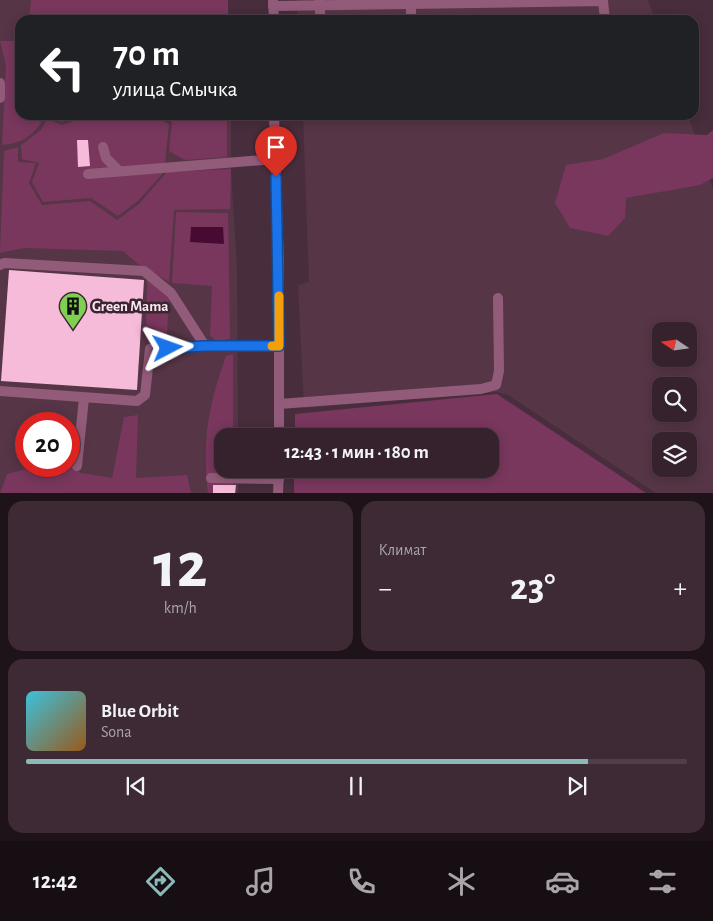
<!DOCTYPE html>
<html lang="ru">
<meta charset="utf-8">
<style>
body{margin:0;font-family:"Alegreya Sans",sans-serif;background:#3d2a35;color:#f1f3f6;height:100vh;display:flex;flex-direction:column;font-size:19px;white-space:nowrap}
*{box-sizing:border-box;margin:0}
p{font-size:16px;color:#aaa4aa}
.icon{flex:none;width:28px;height:28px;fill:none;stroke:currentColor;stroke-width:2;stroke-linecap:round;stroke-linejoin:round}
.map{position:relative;height:493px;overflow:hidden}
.drawer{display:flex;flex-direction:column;gap:8px;padding:8px;background:#1e1319;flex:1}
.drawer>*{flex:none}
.top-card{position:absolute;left:15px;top:15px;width:684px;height:105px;border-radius:15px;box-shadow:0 2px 12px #0003,0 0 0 1px #503f49;background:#202124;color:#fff;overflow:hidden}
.needle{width:32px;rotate:283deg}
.fabs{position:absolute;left:652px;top:322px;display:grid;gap:10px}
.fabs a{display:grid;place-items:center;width:45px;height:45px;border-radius:10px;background:#36222d;box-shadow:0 2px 12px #0003,0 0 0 1px #503f49;font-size:25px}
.speed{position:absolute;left:15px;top:412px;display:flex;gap:10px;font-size:25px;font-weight:700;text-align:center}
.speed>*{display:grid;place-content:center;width:65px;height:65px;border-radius:50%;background:#36222d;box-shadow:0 2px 12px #0003,0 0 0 1px #503f49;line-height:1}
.speed .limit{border:8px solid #d22;background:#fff;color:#111}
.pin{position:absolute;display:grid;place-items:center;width:42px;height:42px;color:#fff;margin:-51px -21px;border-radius:50% 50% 50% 0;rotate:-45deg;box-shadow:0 0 5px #0007}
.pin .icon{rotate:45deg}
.me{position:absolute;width:55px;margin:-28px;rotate:86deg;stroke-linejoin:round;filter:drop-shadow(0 0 4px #0008)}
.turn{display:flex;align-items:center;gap:18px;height:105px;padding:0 15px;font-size:22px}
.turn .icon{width:65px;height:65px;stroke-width:2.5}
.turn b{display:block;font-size:35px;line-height:42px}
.big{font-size:38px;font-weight:600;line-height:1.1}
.drawer .card{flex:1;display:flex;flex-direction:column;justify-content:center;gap:8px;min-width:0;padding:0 18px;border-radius:15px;background:#3d2a35}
.drawer .dial{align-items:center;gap:0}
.dial b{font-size:65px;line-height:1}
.song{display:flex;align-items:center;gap:15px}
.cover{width:60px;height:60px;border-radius:8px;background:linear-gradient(135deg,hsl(190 70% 55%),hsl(30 70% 35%))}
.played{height:5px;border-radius:2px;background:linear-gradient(90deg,#8bbbb9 85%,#503f49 85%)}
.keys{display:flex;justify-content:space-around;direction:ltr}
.heat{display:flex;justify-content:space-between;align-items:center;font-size:28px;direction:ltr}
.drawer .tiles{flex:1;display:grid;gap:8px;grid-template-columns:1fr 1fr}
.card:last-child{grid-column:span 2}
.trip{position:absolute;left:214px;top:428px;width:285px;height:50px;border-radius:15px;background:#36222d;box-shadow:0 2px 12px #0003,0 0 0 1px #503f49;font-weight:600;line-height:50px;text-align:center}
.tab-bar{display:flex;height:80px;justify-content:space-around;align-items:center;background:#160e12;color:#aaa4aa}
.tab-bar .icon{width:35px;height:35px}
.tab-bar .current{color:#8bbbb9}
.tab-bar b{font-size:22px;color:#f1f3f6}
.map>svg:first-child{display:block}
.built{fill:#563547;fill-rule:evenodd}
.green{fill:#79375d}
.water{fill:#470a32}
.building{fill:#f5bbd9}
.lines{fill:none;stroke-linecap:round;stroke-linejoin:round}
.minor{stroke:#935b7a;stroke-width:10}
.route-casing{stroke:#114b97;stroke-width:12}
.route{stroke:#1a73e8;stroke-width:9}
.slow{stroke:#f59e0b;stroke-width:9}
.labels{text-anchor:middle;stroke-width:5;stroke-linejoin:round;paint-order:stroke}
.poi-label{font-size:15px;font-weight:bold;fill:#f9e8f0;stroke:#3d2431;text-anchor:start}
</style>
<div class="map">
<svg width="713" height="494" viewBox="0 0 713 494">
<rect width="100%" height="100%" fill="#482d3c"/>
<g class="built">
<path d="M0,0h228l1,20h-209v95h211v54l6,98 1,169h-16v33h16v24h-238zM26,424h43v42h-43z"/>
<polygon points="297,0 648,0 655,20 298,20"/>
<path d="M303,115h385l25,74v304h-57l-148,-98 -11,-3 -193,16 -6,-123 11,-3zM661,331h28v28h-28zM661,386h28v28h-28zM661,441h28v28h-28z"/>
</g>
<g class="green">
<polygon points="31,0 228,0 228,20 29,20"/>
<path d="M0,41h20v74h64l-23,7 -16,-7c-10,20 -21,28 -43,30l4,-79z"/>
<polygon points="92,115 151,115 169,124 164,172 138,201 118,216 91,198 43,202 32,182 39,163 22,159 21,145 41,130 47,119 62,125"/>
<polygon points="159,115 227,115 227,157 185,160 169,151 172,122"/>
<polygon points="713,130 713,178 700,185 626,198 625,218 608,236 570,228 555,203 566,165 603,159 664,133 707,135"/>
<polygon points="18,147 18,162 36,163 29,183 42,205 90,201 117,220 139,204 167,172 231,169 230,209 174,210 169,282 138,264 123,251 24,248 0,253 4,151"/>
<polygon points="176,212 228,213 230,339 216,341 210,335 212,286 172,283"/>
<polygon points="147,278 169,295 167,338 146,335"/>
<path d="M233,354v82h-11v33h11v24l-25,1c-6,-54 0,-88 18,-138z"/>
<polygon points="497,394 646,493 294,493 294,469 490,469 490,436 295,436 295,414"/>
<polygon points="138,415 136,478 187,475 191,493 0,494 7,474 37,466 69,465 81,473 112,478 124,417"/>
</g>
<polygon class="water" points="191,227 223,227 224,244 190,242"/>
<g class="building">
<polygon points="77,140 88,140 90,166 78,167"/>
<polygon points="9,270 144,280 137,390 1,381"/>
<polygon points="213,485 236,485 235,494 213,494"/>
</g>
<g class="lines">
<g class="minor">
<polyline points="320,0 320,20"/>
<polyline points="273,1 274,20"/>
<polyline points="273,6 603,1 605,20"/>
<polyline points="411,20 411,4"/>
<polyline points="0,83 0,98"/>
<polyline points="274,115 279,264 279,436"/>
<polyline points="103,147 106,158 119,171"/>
<polyline points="88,174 275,159"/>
<polyline points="0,265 4,263 144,271 171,293 205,346 279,346"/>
<polyline points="0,391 137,401 145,395 150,349 205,346"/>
<polyline points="279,404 481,389 496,385 499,371 498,298"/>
<polyline points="77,466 84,398"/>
<polyline points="211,478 279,479"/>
<polyline points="278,494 279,469"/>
</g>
</g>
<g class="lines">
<g class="route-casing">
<polyline id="route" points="168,348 205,346 279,346 276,177"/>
</g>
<use href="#route" class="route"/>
<polyline class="slow" points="272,346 279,346 279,296"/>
</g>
<defs>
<g id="building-pin" transform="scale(1.4375)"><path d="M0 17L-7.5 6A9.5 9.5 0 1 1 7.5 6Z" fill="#7fd052" stroke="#3d2431"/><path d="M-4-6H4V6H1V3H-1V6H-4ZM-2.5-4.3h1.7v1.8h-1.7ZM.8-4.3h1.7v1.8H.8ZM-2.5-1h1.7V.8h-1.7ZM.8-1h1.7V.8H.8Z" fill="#111"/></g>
</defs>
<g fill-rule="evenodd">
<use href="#building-pin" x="73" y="306"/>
</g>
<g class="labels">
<g class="poi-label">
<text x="92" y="311">Green Mama</text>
</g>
</g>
</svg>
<div class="fabs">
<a><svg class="needle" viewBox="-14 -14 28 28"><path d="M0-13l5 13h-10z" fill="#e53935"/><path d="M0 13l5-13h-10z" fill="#aaa4aa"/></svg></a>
<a><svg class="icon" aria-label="search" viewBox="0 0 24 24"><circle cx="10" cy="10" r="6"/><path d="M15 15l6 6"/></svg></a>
<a><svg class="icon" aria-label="layers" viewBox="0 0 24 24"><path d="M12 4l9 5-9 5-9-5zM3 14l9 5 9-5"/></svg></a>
</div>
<div class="speed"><div class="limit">20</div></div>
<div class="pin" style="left:276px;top:177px;background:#d93025"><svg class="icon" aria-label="arrive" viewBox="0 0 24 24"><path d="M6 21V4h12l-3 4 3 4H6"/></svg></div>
<svg class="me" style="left:168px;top:348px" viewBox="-20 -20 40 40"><path d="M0-17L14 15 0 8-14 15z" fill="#1a73e8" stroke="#fff" stroke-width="4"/></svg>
<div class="trip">12:43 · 1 мин · 180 m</div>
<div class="top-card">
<div class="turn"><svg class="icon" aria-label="left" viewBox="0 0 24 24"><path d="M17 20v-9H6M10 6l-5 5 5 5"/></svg><div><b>70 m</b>улица Смычка</div></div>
</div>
</div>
<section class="drawer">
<div class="tiles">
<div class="card dial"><b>12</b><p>km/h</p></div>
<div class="card"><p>Климат</p>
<div class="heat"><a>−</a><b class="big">23°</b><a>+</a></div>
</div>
<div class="card">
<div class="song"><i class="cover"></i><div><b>Blue Orbit</b><p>Sona</p></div></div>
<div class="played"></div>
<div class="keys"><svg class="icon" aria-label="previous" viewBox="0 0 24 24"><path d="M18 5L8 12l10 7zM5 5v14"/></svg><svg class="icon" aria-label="pause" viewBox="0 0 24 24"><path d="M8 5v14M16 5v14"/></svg><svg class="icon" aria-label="next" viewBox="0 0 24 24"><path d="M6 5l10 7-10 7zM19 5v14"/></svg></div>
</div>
</div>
</section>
<nav class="tab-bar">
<b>12:42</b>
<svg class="icon current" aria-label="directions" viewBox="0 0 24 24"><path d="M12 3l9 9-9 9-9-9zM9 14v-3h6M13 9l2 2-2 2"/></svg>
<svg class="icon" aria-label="music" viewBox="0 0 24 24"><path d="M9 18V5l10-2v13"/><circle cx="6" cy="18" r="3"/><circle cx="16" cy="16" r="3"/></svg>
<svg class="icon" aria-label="phone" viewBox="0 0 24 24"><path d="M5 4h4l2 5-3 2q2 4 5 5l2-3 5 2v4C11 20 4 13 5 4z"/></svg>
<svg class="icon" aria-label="climate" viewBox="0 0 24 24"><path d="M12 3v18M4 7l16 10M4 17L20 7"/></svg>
<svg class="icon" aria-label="car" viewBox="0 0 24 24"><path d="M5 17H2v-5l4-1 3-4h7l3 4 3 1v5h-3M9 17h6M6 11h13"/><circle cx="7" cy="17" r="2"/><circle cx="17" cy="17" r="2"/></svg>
<svg class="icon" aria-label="filters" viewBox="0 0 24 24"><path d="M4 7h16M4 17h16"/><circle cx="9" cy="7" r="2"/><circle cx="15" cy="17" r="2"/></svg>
</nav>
